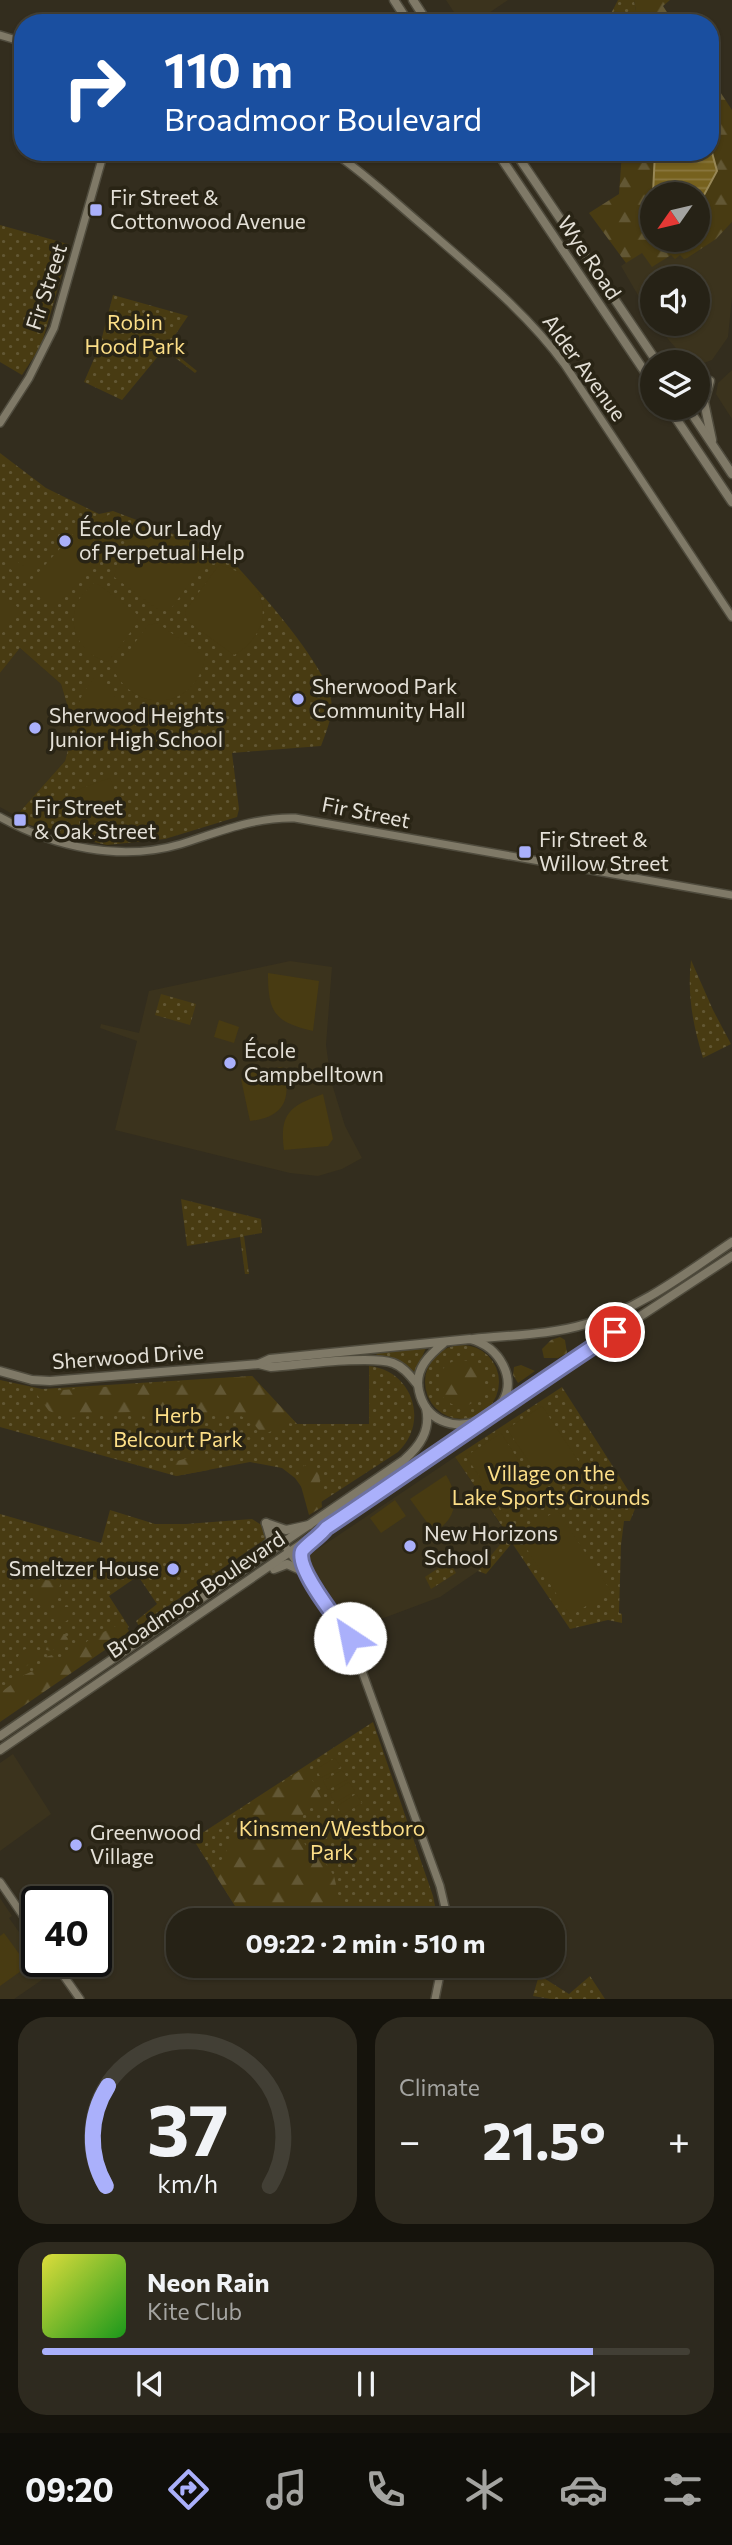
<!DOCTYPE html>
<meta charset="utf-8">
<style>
body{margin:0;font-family:Commissioner,sans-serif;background:#2e2a1f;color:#f1f3f6;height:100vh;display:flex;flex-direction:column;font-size:26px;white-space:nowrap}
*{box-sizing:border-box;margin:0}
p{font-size:23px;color:#a4a4a1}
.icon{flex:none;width:38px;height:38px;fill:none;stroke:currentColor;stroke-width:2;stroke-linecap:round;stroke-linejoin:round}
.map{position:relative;height:1999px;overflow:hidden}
.details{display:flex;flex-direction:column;gap:18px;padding:18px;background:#15130c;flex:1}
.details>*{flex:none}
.guide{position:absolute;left:14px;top:14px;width:705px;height:147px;border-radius:28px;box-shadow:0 2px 5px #0004,0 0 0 2px #423f35;background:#1a4fa0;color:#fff;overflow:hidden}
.needle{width:46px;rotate:236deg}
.tools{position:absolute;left:640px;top:182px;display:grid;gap:14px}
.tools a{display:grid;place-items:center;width:70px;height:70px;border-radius:50%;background:#262216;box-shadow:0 2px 5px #0004,0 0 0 2px #423f35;font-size:35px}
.speed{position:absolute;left:21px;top:1886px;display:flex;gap:14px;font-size:35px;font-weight:700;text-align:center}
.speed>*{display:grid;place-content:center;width:91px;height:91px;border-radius:50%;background:#262216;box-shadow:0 2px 5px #0004,0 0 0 2px #423f35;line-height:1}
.speed .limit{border:4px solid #111;border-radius:10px;background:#fff;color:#111}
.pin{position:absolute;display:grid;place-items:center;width:60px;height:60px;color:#fff;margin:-30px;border:4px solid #fff;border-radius:50%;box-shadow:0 2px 7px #0007}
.me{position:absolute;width:77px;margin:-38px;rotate:326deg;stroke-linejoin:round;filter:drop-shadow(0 0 5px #0008)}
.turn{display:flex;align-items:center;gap:24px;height:147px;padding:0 35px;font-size:32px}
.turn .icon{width:91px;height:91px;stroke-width:2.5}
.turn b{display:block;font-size:49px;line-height:60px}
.big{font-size:52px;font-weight:700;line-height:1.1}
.details .card{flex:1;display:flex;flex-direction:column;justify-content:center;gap:10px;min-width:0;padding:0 24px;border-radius:28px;background:#2e2a1f}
.details .dial{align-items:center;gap:0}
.dial svg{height:182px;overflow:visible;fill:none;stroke:#423f35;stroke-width:7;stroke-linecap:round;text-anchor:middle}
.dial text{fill:#f1f3f6;stroke:none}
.song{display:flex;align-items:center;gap:21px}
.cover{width:84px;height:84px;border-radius:10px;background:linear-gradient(135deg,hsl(60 70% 55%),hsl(120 70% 35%))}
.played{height:7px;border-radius:4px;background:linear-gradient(90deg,#aab0fb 85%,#423f35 85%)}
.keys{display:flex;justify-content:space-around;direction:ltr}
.heat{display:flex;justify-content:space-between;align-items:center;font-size:38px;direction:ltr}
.details .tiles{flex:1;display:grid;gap:18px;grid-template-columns:1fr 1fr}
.card:last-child{grid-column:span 2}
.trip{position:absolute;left:166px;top:1908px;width:399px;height:70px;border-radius:28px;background:#262216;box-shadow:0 2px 5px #0004,0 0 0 2px #423f35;font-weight:700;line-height:70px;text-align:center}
.tabs{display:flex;height:112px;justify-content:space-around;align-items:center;background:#0f0e09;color:#a4a4a1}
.tabs .icon{width:49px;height:49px}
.tabs .current{color:#aab0fb}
.tabs b{font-size:32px;color:#f1f3f6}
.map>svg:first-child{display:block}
.built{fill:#3b331d}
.grass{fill:url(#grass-dots)}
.forest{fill:url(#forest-firs);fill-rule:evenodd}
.garden{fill:#483b12}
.water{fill:url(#water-rules);stroke:#978756;stroke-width:2}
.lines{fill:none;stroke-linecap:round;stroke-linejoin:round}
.tertiary-casing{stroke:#4f4b3d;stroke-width:10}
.secondary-casing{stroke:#4f4b3d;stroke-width:11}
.tertiary{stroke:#7f7967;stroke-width:7}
.secondary{stroke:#7f7967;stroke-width:8}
.route-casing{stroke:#6e72a3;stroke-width:18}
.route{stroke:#aab0fb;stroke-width:12}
.poi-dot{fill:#aab0fb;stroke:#292415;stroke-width:2.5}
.labels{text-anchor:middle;stroke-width:7;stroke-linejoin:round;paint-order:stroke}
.poi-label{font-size:21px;fill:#e4e0d7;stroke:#292415;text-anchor:start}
.street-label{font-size:21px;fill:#e4e0d7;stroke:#292415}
.park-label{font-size:21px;fill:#fcde87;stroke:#292415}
</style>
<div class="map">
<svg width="732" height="1999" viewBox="0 0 732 1999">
<defs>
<pattern id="grass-dots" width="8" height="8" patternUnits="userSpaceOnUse" patternTransform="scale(1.75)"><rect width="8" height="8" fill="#483b12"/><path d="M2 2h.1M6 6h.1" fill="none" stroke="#625734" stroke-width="1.8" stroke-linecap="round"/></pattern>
<pattern id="forest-firs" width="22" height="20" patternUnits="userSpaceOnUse" patternTransform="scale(1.75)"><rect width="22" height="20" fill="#483b12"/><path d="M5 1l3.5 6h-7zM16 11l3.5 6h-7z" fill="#625734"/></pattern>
<pattern id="water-rules" width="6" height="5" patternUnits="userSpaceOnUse" patternTransform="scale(1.75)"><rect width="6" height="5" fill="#76611e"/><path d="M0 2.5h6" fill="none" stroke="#89773e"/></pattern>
</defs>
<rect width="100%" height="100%" fill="#332d1e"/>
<g class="built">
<polygon points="446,0 508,0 474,23 461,23"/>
<polygon points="732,222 732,297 728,337 712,360 698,365 698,362 688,362 655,324 698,324 698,278 653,278 653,321 621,266 642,252 681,255 716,239"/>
<polygon points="732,370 732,419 716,394 718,383"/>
<polygon points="20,648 61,684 70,715 70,742 65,761 16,816 0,807 0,673"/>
<polygon points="290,961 332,967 326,1045 331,1081 345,1126 362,1158 342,1169 318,1176 290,1173 115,1130 137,1041 100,1028 101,1024 139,1033 149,991"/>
<polygon points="455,1457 508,1536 478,1571 440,1597 357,1628 350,1626 306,1557"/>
<polygon points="13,1754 51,1814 0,1851 0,1763"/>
<polygon points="0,1898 12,1916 9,1918 37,1957 37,1962 40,1962 49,1975 14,1999 0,1999"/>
</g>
<g class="grass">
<polygon points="618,0 634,0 638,23 606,23"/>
<polygon points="0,225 68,244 69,250 41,346 22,375 0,362"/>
<polygon points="113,295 188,316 167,347 197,371 195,373 164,349 122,400 84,382 100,345"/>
<path d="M0,453l46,35 53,26 14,-3 105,40 12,8c26,28 95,104 101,140 3,16 -5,33 -10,47l-89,7 7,56 -2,8 -72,22 -58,6 -44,-10 -33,-10 -14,-9 49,-55 5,-19v-27l-9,-31 -41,-36 -20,25z"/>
<path d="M691,960l22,50 18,34 -28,14c-10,-33 -16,-63 -12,-98z"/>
<polygon points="161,994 196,1004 190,1025 155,1015"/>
<polygon points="181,1199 261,1219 262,1233 244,1236 249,1274 245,1274 240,1237 187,1246"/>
<circle cx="462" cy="1382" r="37"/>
<polygon points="426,1348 415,1372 397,1360 377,1356 376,1352"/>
<path d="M369,1366c43,4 61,56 29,86l-83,54 -20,-28 -13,-10 -32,-6 -74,14 -176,-49v-47l42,9 210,-13 45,48h72z"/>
<polygon points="562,1387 637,1504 630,1521 624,1521 621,1545 619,1613 622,1614 622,1623 608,1620 570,1629 512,1543 486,1574 478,1571 508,1535 455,1457"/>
<polygon points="110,1510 155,1524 186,1524 252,1519 263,1526 268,1537 139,1626 136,1621 157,1604 138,1576 109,1596 129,1627 0,1716 0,1514 101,1543"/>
<polygon points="449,1561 456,1573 431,1589 425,1577"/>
<polygon points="373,1722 433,1896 438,1920 396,1920 366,1914 341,1920 244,1920 193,1839"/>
<polygon points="539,1975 569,1994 590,1976 605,1999 551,1999 533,1996"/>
</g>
<g class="forest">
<polygon points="634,0 670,0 663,6 674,23 638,23"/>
<path d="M711,78l21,32v112l-16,17 -29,19 -3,1 -4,-4 -5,4 -4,-4 -19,12 -10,-14 -16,10 -37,-50 30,-19 3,-42h88zM653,194h45v46h-45z"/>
<polygon points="560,1337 565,1340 567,1353 558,1358 544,1358 542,1349 551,1340"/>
<circle cx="461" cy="1383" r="23"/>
<polygon points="521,1365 535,1371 518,1383 513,1375 514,1367"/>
<polygon points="252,1376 297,1424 289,1423 263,1435 252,1422 239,1415 209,1416 163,1423 131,1412 68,1418 49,1411 35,1392"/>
<polygon points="198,1455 205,1456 211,1462 209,1470 176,1476 170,1469 170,1463"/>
<polygon points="304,1465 319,1471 322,1507 309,1515 298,1475"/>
<polygon points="45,1580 61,1582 55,1600 44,1605 35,1601 36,1590"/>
<polygon points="62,1607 73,1607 72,1617 62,1624 55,1614"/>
<polygon points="124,1622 129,1631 118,1641 0,1722 0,1693 24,1675 33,1671 46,1657 52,1655 58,1659 67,1654 78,1641 84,1644 91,1638"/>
<polygon points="62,1634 65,1634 68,1639 65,1648 57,1647 52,1651 46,1650 45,1644 59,1638"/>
<polygon points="28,1648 35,1656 27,1666 21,1667 15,1662 21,1651"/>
<polygon points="306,1767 325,1806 317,1804 304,1811 301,1823 296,1830 310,1852 322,1858 334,1876 344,1919 244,1920 214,1873 232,1841 231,1827 237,1812"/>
</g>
<g class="garden">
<path d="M110,514l8,4 2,11 -6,17c-9,-1 -19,-11 -21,-21z"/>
<polygon points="74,533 100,557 54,608 28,584"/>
<path d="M145,534c26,-1 47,4 59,29l-34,47 -10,1 -46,-34c4,-21 14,-31 31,-43z"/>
<polygon points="13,558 23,566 30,558 39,567 25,582 6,565"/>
<path d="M219,565c50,11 60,64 15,90l-47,-34 -2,-10z"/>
<path d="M95,582l41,31 2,9 -30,40c-25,-6 -42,-33 -31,-58 3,-9 11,-15 18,-22z"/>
<polygon points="0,592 22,611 0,635"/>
<path d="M158,623l47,35c-9,50 -67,58 -91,13l34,-46z"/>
<path d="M94,678l41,37v5l-45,32c-20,-33 -19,-44 4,-74z"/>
<polygon points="110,778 123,814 84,827 71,792"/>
<path d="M268,973l51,8 -6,50c-39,-9 -45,-19 -45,-58z"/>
<polygon points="219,1020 239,1027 234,1043 214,1037"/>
<path d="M283,1067c9,31 2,50 -33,54l-9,-42 6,-6z"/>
<path d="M323,1094l10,45 -5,7 -44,4c-5,-37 6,-44 39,-56z"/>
<polygon points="542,1406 581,1465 546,1487 507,1429"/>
<polygon points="501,1433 539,1492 504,1514 466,1456"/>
<path d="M446,1475c14,22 11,44 -12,57l-24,-33z"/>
<polygon points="395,1500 406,1516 381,1533 370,1518"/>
<polygon points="557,1510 610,1590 571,1616 518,1536"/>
<polygon points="335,1758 341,1767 321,1778 316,1769"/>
<polygon points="342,1770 348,1779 328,1790 323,1781"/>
<polygon points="349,1782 355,1791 335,1803 330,1794"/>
<polygon points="356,1794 362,1803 342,1815 337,1806"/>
<polygon points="4,1933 28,1966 0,1986 0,1936"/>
</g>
<polygon class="water" points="711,149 717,171 698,206 698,194 653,194 655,152 710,152"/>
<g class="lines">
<g class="tertiary-casing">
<g id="tertiary">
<polyline points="0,35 23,42"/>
<path d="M333,152c34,23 64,52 95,78 48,42 99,83 137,135l167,252"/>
<polyline points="0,423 29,378 54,328 104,152"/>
<path d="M0,817c54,30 120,45 181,27 38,-12 73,-27 114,-26l437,77"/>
<polyline points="283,1543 350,1638 440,1886 448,1920"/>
<polyline points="0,1882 37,1936"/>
<polyline points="54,1962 80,1999"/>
<polyline points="435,1999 442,1965"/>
</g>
</g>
<g class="secondary-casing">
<g id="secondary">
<polyline points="394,0 409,23"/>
<polyline points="413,0 428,23"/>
<polyline points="497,152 653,384"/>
<polyline points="515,152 657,362"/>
<polyline points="698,374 704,374"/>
<polyline points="710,381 704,402 712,440"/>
<polyline points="669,408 732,502"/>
<polyline points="688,408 732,474"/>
<path d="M473,1339c37,-4 77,-4 113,-15 54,-15 100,-51 146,-82"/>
<path d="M259,1364l12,3c27,-2 100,-12 122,-4 11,4 18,14 25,22"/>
<path d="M0,1371l32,9 18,1 209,-17 11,-5 200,-20c15,4 26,12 33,26 27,54 -70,88 -84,26 -5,-22 10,-36 26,-49"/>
<polyline points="496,1411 732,1256"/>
<polyline points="266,1523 286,1530 309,1525"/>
<polyline points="257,1557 271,1540 266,1523"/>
<polyline points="274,1569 287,1564 305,1572"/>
<polyline points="305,1572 302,1554 310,1544"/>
<path d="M0,1736l404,-276c16,-14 27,-30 22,-52"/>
<polyline points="0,1750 477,1424"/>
</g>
</g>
<use href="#tertiary" class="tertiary"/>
<use href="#secondary" class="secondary"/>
</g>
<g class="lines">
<g class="route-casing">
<path id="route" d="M350,1638c-11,-16 -55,-69 -48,-87 3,-5 18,-15 24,-23 97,-65 192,-132 289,-196"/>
</g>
<use href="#route" class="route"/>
</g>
<g class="poi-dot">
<rect x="89" y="203" width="14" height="14" rx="3.5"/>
<circle cx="65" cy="541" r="7"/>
<circle cx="298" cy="699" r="7"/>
<circle cx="35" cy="728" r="7"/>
<rect x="13" y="813" width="14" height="14" rx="3.5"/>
<rect x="518" y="845" width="14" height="14" rx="3.5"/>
<circle cx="230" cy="1063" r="7"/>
<circle cx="410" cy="1546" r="7"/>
<circle cx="173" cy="1569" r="7"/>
<circle cx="76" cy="1845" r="7"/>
</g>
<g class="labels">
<g class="poi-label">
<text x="110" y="205">Fir Street &amp;<tspan x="110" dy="24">Cottonwood Avenue</tspan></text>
<text x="79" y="536">École Our Lady<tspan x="79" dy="24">of Perpetual Help</tspan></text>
<text x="312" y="694">Sherwood Park<tspan x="312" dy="24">Community Hall</tspan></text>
<text x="49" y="723">Sherwood Heights<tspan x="49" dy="24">Junior High School</tspan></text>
<text x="34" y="815">Fir Street<tspan x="34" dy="24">&amp; Oak Street</tspan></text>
<text x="539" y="847">Fir Street &amp;<tspan x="539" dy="24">Willow Street</tspan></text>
<text x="244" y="1058">École<tspan x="244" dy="24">Campbelltown</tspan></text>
<text x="424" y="1541">New Horizons<tspan x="424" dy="24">School</tspan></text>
<text x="159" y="1576" text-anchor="end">Smeltzer House</text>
<text x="90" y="1840">Greenwood<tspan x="90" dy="24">Village</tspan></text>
</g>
<g class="street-label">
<text transform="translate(589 258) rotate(56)" y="7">Wye Road</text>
<text transform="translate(47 287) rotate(-72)" y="7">Fir Street</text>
<text transform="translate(584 368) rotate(54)" y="7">Alder Avenue</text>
<text transform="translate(366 813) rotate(11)" y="7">Fir Street</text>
<text transform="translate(128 1357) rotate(-4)" y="7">Sherwood Drive</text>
<text transform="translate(196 1595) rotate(-34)" y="7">Broadmoor Boulevard</text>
</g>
<g class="park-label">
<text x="135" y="330">Robin<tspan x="135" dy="24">Hood Park</tspan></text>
<text x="178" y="1423">Herb<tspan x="178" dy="24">Belcourt Park</tspan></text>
<text x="551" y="1481">Village on the<tspan x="551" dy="24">Lake Sports Grounds</tspan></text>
<text x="332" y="1836">Kinsmen/Westboro<tspan x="332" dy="24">Park</tspan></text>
</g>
</g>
</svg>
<div class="tools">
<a><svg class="needle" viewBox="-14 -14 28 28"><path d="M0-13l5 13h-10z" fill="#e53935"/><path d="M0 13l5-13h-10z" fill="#a4a4a1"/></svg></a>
<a><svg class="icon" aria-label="sound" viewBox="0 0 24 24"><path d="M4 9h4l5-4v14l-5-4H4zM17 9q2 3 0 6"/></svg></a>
<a><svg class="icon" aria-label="layers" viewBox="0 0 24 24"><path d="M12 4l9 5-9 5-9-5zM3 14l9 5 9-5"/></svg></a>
</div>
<div class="speed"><div class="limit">40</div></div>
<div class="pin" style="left:615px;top:1332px;background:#d93025"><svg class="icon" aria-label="arrive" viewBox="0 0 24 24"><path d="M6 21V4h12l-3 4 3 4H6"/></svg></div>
<svg class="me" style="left:350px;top:1638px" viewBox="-20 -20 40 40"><circle r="19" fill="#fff"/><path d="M0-13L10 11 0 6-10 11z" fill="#aab0fb"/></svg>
<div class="trip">09:22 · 2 min · 510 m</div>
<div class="guide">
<div class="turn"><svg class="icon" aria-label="right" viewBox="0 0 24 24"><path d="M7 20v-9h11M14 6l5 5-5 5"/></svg><div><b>110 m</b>Broadmoor Boulevard</div></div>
</div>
</div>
<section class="details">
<div class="tiles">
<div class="card dial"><svg viewBox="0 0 100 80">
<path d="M14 69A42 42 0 1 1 86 69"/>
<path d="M14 69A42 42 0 0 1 15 25" stroke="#aab0fb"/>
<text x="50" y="56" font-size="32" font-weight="700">37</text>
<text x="50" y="72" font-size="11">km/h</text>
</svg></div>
<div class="card"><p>Climate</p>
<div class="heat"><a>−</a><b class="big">21.5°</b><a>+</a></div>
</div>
<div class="card">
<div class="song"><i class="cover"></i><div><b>Neon Rain</b><p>Kite Club</p></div></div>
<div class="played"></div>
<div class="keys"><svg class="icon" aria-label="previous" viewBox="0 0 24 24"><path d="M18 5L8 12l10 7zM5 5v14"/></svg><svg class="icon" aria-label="pause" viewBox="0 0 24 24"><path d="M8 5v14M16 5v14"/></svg><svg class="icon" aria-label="next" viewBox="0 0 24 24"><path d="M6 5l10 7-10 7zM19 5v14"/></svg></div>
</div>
</div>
</section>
<nav class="tabs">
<b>09:20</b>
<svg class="icon current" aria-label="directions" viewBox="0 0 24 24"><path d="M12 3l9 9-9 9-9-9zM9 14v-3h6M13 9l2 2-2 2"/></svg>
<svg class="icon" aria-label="music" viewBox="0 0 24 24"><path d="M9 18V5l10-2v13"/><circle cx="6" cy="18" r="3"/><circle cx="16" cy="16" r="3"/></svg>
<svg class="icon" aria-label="phone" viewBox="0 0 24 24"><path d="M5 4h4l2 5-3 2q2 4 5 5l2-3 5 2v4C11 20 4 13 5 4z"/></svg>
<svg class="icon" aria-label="climate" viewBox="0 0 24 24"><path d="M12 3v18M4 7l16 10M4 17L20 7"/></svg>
<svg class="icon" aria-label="car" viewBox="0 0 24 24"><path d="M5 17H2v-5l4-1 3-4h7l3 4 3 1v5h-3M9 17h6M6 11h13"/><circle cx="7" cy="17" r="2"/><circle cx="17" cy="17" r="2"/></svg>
<svg class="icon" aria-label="filters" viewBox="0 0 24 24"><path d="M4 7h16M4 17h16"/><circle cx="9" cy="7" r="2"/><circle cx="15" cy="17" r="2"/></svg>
</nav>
